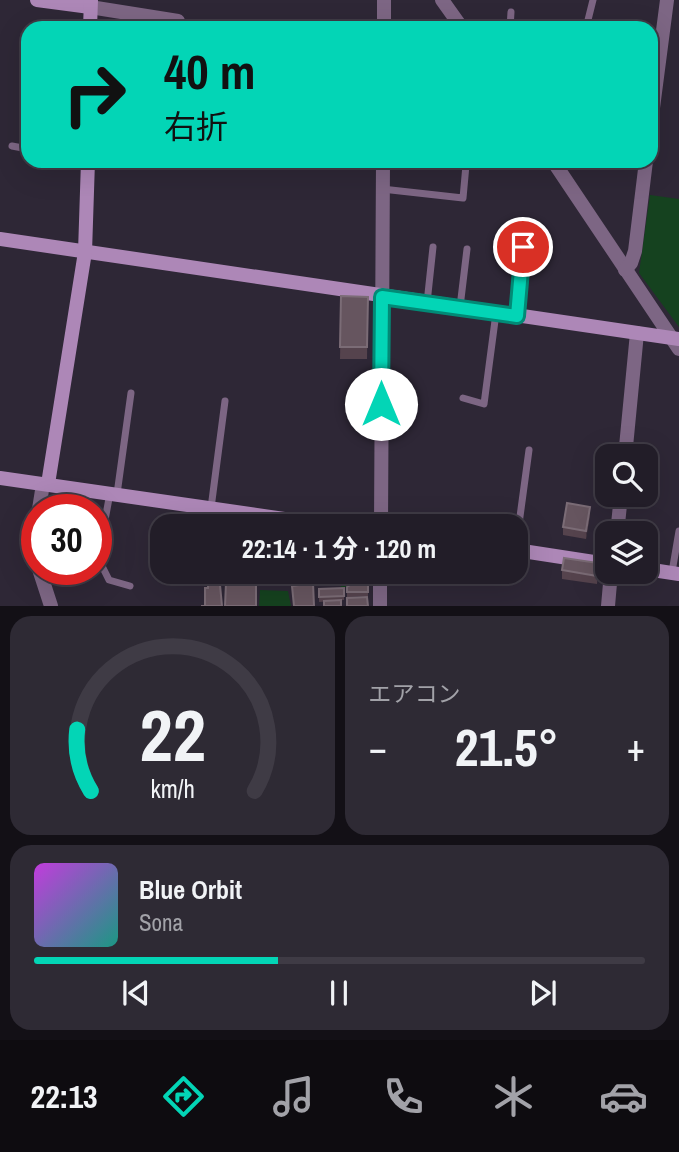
<!DOCTYPE html>
<html lang="ja">
<meta charset="utf-8">
<style>
body{margin:0;font-family:"Archivo Narrow","Noto Sans JP",sans-serif;background:#2e2a34;color:#f1f3f6;height:100vh;display:flex;flex-direction:column;font-size:26px;white-space:nowrap}
*{box-sizing:border-box;margin:0}
p{font-size:23px;color:#a2a2a8}
.icon{flex:none;width:38px;height:38px;fill:none;stroke:currentColor;stroke-width:2;stroke-linecap:round;stroke-linejoin:round}
.map{position:relative;height:606px;overflow:hidden}
.sheet{display:flex;flex-direction:column;gap:10px;padding:10px;background:#131016;flex:1}
.sheet>*{flex:none}
.banner{position:absolute;left:21px;top:21px;width:637px;height:147px;border-radius:21px;box-shadow:0 7px 28px #0002,0 0 0 2px #3f3b45;background:#03d5b6;color:#111;overflow:hidden}
.controls{position:absolute;left:595px;top:444px;display:grid;gap:14px}
.controls a{display:grid;place-items:center;width:63px;height:63px;border-radius:14px;background:#221d28;box-shadow:0 7px 28px #0002,0 0 0 2px #3f3b45;font-size:35px}
.speed{position:absolute;left:21px;top:494px;display:flex;gap:14px;font-size:35px;font-weight:700;text-align:center}
.speed>*{display:grid;place-content:center;width:91px;height:91px;border-radius:50%;background:#221d28;box-shadow:0 7px 28px #0002,0 0 0 2px #3f3b45;line-height:1}
.speed .limit{border:10px solid #d22;background:#fff;color:#111}
.pin{position:absolute;display:grid;place-items:center;width:60px;height:60px;color:#fff;margin:-30px;border:4px solid #fff;border-radius:50%;box-shadow:0 2px 7px #0007}
.me{position:absolute;width:77px;margin:-38px;rotate:0deg;stroke-linejoin:round;filter:drop-shadow(0 0 5px #0008)}
.turn{display:flex;align-items:center;gap:24px;height:147px;padding:0 28px;font-size:32px}
.turn .icon{width:91px;height:91px;stroke-width:2.5}
.turn b{display:block;font-size:49px;line-height:60px}
.big{font-size:52px;font-weight:700;line-height:1.1}
.sheet .tile{flex:1;display:flex;flex-direction:column;justify-content:center;gap:10px;min-width:0;padding:0 24px;border-radius:21px;background:#2e2a34}
.sheet .dial{align-items:center;gap:0}
.dial svg{height:182px;overflow:visible;fill:none;stroke:#3f3b45;stroke-width:7;stroke-linecap:round;text-anchor:middle}
.dial text{fill:#f1f3f6;stroke:none}
.song{display:flex;align-items:center;gap:21px}
.cover{width:84px;height:84px;border-radius:10px;background:linear-gradient(135deg,hsl(290 70% 55%),hsl(170 70% 35%))}
.played{height:7px;border-radius:4px;background:linear-gradient(90deg,#03d5b6 40%,#3f3b45 40%)}
.keys{display:flex;justify-content:space-around;direction:ltr}
.heat{display:flex;justify-content:space-between;align-items:center;font-size:38px;direction:ltr}
.sheet .tiles{flex:1;display:grid;gap:10px;grid-template-columns:1fr 1fr}
.tile:last-child{grid-column:span 2}
.trip{position:absolute;left:150px;top:514px;width:378px;height:70px;border-radius:21px;background:#221d28;box-shadow:0 7px 28px #0002,0 0 0 2px #3f3b45;font-weight:700;line-height:70px;text-align:center}
.menu{display:flex;height:112px;justify-content:space-around;align-items:center;background:#0e0c10;color:#a2a2a8}
.menu .icon{width:49px;height:49px}
.menu .active{color:#03d5b6}
.menu b{font-size:32px;color:#f1f3f6}
.map>svg:first-child{display:block}
.green{fill:#15421f}
.lines{fill:none;stroke-linecap:round;stroke-linejoin:round}
.lane{stroke:#7d6684;stroke-width:7}
.street{stroke:#7d6684;stroke-width:14}
.secondary{stroke:#ad87b7;stroke-width:14}
.wall{fill:#55434d}
.shaded-wall{fill:#3f313d}
.building{fill:#66555f;stroke:#7b6c76;stroke-width:2}
.route-casing{stroke:#028a76;stroke-width:18}
.route{stroke:#03d5b6;stroke-width:12}
</style>
<div class="map">
<svg width="679" height="606" viewBox="0 0 679 606">
<rect width="100%" height="100%" fill="#2e2736"/>
<g class="green">
<polygon points="650,195 679,199 679,327 639,273"/>
<polygon points="258,572 334,572 337,586 257,585"/>
<polygon points="337,572 369,572 369,574 348,587 341,587"/>
<polygon points="260,590 288,591 291,606 259,606"/>
</g>
<g class="lines">
<g class="lane">
<polyline points="510,28 511,12"/>
<polyline points="586,28 593,0"/>
<polyline points="12,146 28,149"/>
<polyline points="382,189 463,198 466,165"/>
<polyline points="427,303 433,247"/>
<polyline points="460,307 467,249"/>
<polyline points="517,316 523,247"/>
<polyline points="463,398 484,404 496,313"/>
<polyline points="110,493 98,558 109,580 130,586"/>
<polyline points="117,494 131,393"/>
<polyline points="211,508 225,401"/>
<polyline points="516,546 529,450"/>
<polyline points="672,572 679,531"/>
</g>
<g class="street">
<polyline points="442,0 462,28"/>
<polyline points="90,7 178,21"/>
<polyline points="384,28 384,0"/>
<polyline points="651,123 667,0"/>
<polyline points="553,161 679,349"/>
<polyline points="625,270 631,263 635,251 646,161"/>
<polyline points="625,457 637,333"/>
<polyline points="39,509 43,484"/>
<polyline points="37,527 33,551 37,562"/>
<polyline points="381,527 383,161"/>
<polyline points="617,534 621,495"/>
<polyline points="39,569 51,606"/>
<polyline points="380,606 380,572"/>
<polyline points="608,606 611,572"/>
</g>
<g class="secondary">
<polyline points="37,0 90,7"/>
<polyline points="90,28 91,0"/>
<polyline points="0,239 679,339"/>
<polyline points="0,478 340,527"/>
<polyline points="48,484 85,252 88,161"/>
<polyline points="516,550 607,564"/>
<polyline points="646,569 679,574"/>
</g>
</g>
<g class="wall">
<polygon points="341,296 368,297 367,359 340,359"/>
<polygon points="590,515 586,539 563,535 563,527"/>
<polygon points="646,537 653,542 651,554 646,553"/>
<polygon points="562,570 598,572 597,584 562,579"/>
<polygon points="368,581 368,596 347,597 347,587"/>
<polygon points="344,588 344,600 319,602 319,589"/>
</g>
<polygon class="shaded-wall" points="590,507 590,515 586,539 586,531"/>
<g class="building">
<polygon points="341,296 368,297 367,347 340,347"/>
<polygon points="567,503 590,507 586,531 563,527"/>
<polygon points="646,537 653,537 651,550 646,549"/>
<polygon points="564,558 598,563 597,576 562,570"/>
<polygon points="368,581 368,592 347,592 347,587 355,582"/>
<polygon points="226,583 256,584 256,606 225,606"/>
<polygon points="313,583 314,606 294,606 292,586"/>
<polygon points="208,585 220,585 222,606 201,606 205,606 205,588 208,588"/>
<polygon points="344,588 344,596 319,597 319,589"/>
<polygon points="367,597 368,606 347,606 347,598"/>
<polygon points="341,600 341,606 324,606 324,601"/>
</g>
<g class="lines">
<g class="route-casing">
<polyline id="route" points="381,404 382,297 517,316 523,247"/>
</g>
<use href="#route" class="route"/>
</g>
</svg>
<div class="controls">
<a><svg class="icon" aria-label="search" viewBox="0 0 24 24"><circle cx="10" cy="10" r="6"/><path d="M15 15l6 6"/></svg></a>
<a><svg class="icon" aria-label="layers" viewBox="0 0 24 24"><path d="M12 4l9 5-9 5-9-5zM3 14l9 5 9-5"/></svg></a>
</div>
<div class="speed"><div class="limit">30</div></div>
<div class="pin" style="left:523px;top:247px;background:#d93025"><svg class="icon" aria-label="arrive" viewBox="0 0 24 24"><path d="M6 21V4h12l-3 4 3 4H6"/></svg></div>
<svg class="me" style="left:381px;top:404px" viewBox="-20 -20 40 40"><circle r="19" fill="#fff"/><path d="M0-13L10 11 0 6-10 11z" fill="#03d5b6"/></svg>
<div class="trip">22:14 · 1 分 · 120 m</div>
<div class="banner">
<div class="turn"><svg class="icon" aria-label="right" viewBox="0 0 24 24"><path d="M7 20v-9h11M14 6l5 5-5 5"/></svg><div><b>40 m</b>右折</div></div>
</div>
</div>
<section class="sheet">
<div class="tiles">
<div class="tile dial"><svg viewBox="0 0 100 80">
<path d="M14 69A42 42 0 1 1 86 69"/>
<path d="M14 69A42 42 0 0 1 8 42" stroke="#03d5b6"/>
<text x="50" y="56" font-size="32" font-weight="700">22</text>
<text x="50" y="72" font-size="11">km/h</text>
</svg></div>
<div class="tile"><p>エアコン</p>
<div class="heat"><a>−</a><b class="big">21.5°</b><a>+</a></div>
</div>
<div class="tile">
<div class="song"><i class="cover"></i><div><b>Blue Orbit</b><p>Sona</p></div></div>
<div class="played"></div>
<div class="keys"><svg class="icon" aria-label="previous" viewBox="0 0 24 24"><path d="M18 5L8 12l10 7zM5 5v14"/></svg><svg class="icon" aria-label="pause" viewBox="0 0 24 24"><path d="M8 5v14M16 5v14"/></svg><svg class="icon" aria-label="next" viewBox="0 0 24 24"><path d="M6 5l10 7-10 7zM19 5v14"/></svg></div>
</div>
</div>
</section>
<nav class="menu">
<b>22:13</b>
<svg class="icon active" aria-label="directions" viewBox="0 0 24 24"><path d="M12 3l9 9-9 9-9-9zM9 14v-3h6M13 9l2 2-2 2"/></svg>
<svg class="icon" aria-label="music" viewBox="0 0 24 24"><path d="M9 18V5l10-2v13"/><circle cx="6" cy="18" r="3"/><circle cx="16" cy="16" r="3"/></svg>
<svg class="icon" aria-label="phone" viewBox="0 0 24 24"><path d="M5 4h4l2 5-3 2q2 4 5 5l2-3 5 2v4C11 20 4 13 5 4z"/></svg>
<svg class="icon" aria-label="climate" viewBox="0 0 24 24"><path d="M12 3v18M4 7l16 10M4 17L20 7"/></svg>
<svg class="icon" aria-label="car" viewBox="0 0 24 24"><path d="M5 17H2v-5l4-1 3-4h7l3 4 3 1v5h-3M9 17h6M6 11h13"/><circle cx="7" cy="17" r="2"/><circle cx="17" cy="17" r="2"/></svg>
</nav>
